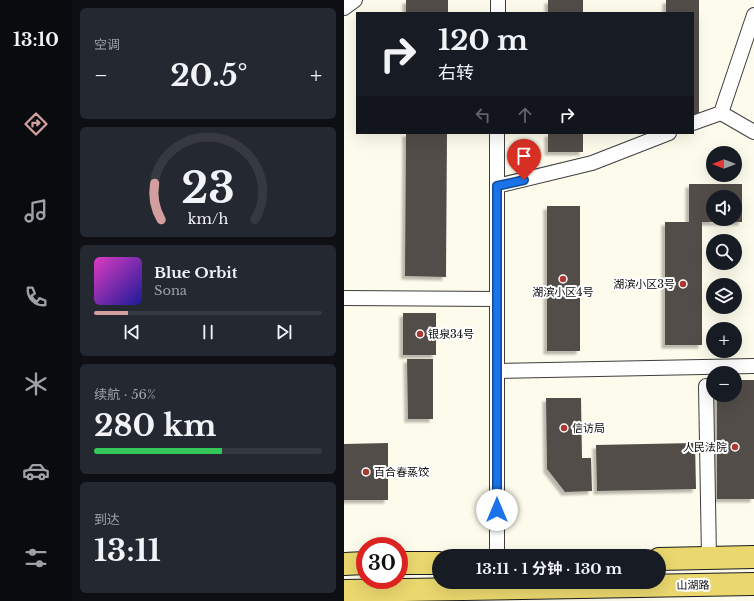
<!DOCTYPE html>
<html lang="zh">
<meta charset="utf-8">
<style>
body{margin:0;font-family:"Libre Baskerville","Noto Sans SC",serif;background:#242831;color:#f1f3f6;height:100vh;display:flex;flex-direction:column;font-size:15px;white-space:nowrap}
*{box-sizing:border-box;margin:0}
p{font-size:13px;color:#9ea1a6}
.icon{flex:none;width:22px;height:22px;fill:none;stroke:currentColor;stroke-width:2;stroke-linecap:round;stroke-linejoin:round}
.map{position:relative;flex:1;overflow:hidden}
.drawer{display:flex;flex-direction:column;gap:8px;padding:8px;background:#0d0f14;width:272px}
.drawer>*{flex:none}
.top-card{position:absolute;left:12px;top:12px;width:338px;height:122px;border-radius:0px;box-shadow:0 4px 16px #0002;background:#171b24;color:#f1f3f6;overflow:hidden}
.needle{width:26px;rotate:270deg}
.controls{position:absolute;left:362px;top:146px;display:grid;gap:8px}
.controls a{display:grid;place-items:center;width:36px;height:36px;border-radius:50%;background:#171b24;box-shadow:0 4px 16px #0002;font-size:20px}
.speed{position:absolute;left:12px;top:537px;display:flex;gap:8px;font-size:20px;font-weight:700;text-align:center}
.speed>*{display:grid;place-content:center;width:52px;height:52px;border-radius:50%;background:#171b24;box-shadow:0 4px 16px #0002;line-height:1}
.speed .limit{border:6px solid #d22;background:#fff;color:#111}
.pin{position:absolute;display:grid;place-items:center;width:34px;height:34px;color:#fff;margin:-41px -17px;border-radius:50% 50% 50% 0;rotate:-45deg;box-shadow:0 0 4px #0007}
.pin .icon{rotate:45deg}
.me{position:absolute;width:44px;margin:-22px;rotate:0deg;stroke-linejoin:round;filter:drop-shadow(0 0 3px #0008)}
.turn{display:flex;align-items:center;gap:14px;height:84px;padding:0 16px;font-size:18px}
.turn .icon{width:52px;height:52px;stroke-width:2.5}
.turn b{display:block;font-size:28px;line-height:34px}
.lanes{display:flex;align-items:center;height:38px;padding:0 16px;background:#0003;justify-content:center;gap:20px;direction:ltr}
.lanes .off{opacity:.35}
.big{font-size:30px;font-weight:700;line-height:1.1}
.drawer .widget{flex:1;display:flex;flex-direction:column;justify-content:center;gap:6px;min-width:0;padding:0 14px;border-radius:6px;background:#242831}
.drawer .dial{align-items:center;gap:0}
.dial svg{height:104px;overflow:visible;fill:none;stroke:#363941;stroke-width:7;stroke-linecap:round;text-anchor:middle}
.dial text{fill:#f1f3f6;stroke:none}
.song{display:flex;align-items:center;gap:12px}
.cover{width:48px;height:48px;border-radius:6px;background:linear-gradient(135deg,hsl(310 70% 55%),hsl(240 70% 35%))}
.played{height:4px;border-radius:2px;background:linear-gradient(90deg,#d29f9e 15%,#363941 15%)}
.keys{display:flex;justify-content:space-around;direction:ltr}
.heat{display:flex;justify-content:space-between;align-items:center;font-size:22px;direction:ltr}
.charge{height:6px;border-radius:3px;background:linear-gradient(90deg,#34c759 56%,#363941 0)}
.trip{position:absolute;left:88px;top:549px;width:234px;height:40px;border-radius:20px;background:#171b24;box-shadow:0 4px 16px #0002;font-weight:700;line-height:40px;text-align:center}
main{display:flex;flex:1;min-height:0}
.tab-bar{display:flex;flex-direction:column;width:72px;justify-content:space-around;align-items:center;background:#090b0e;color:#9ea1a6}
.tab-bar .icon{width:28px;height:28px}
.tab-bar .active{color:#d29f9e}
.tab-bar b{font-size:18px;color:#f1f3f6}
.map>svg:first-child{display:block}
.building{fill:#524d49;fill-rule:evenodd;filter:url(#shadow)}
.lines{fill:none;stroke-linecap:round;stroke-linejoin:round}
.minor-casing{stroke:#3e3e3e;stroke-width:16}
.primary-casing{stroke:#1c1c1c;stroke-width:24}
.minor{stroke:#fff;stroke-width:14}
.primary{stroke:#ead86e;stroke-width:22}
.route-casing{stroke:#114b97;stroke-width:10}
.route{stroke:#1a73e8;stroke-width:7}
.poi-dot{fill:#ac3832;stroke:#fff;stroke-width:1.5}
.labels{text-anchor:middle;stroke-width:4;stroke-linejoin:round;paint-order:stroke}
.poi-label{font-size:11px;fill:#0b0b0b;stroke:#fff;text-anchor:start}
.street-label{font-size:11px;fill:#0b0b0b;stroke:#fff}
</style>
<main>
<nav class="tab-bar">
<b>13:10</b>
<svg class="icon active" aria-label="directions" viewBox="0 0 24 24"><path d="M12 3l9 9-9 9-9-9zM9 14v-3h6M13 9l2 2-2 2"/></svg>
<svg class="icon" aria-label="music" viewBox="0 0 24 24"><path d="M9 18V5l10-2v13"/><circle cx="6" cy="18" r="3"/><circle cx="16" cy="16" r="3"/></svg>
<svg class="icon" aria-label="phone" viewBox="0 0 24 24"><path d="M5 4h4l2 5-3 2q2 4 5 5l2-3 5 2v4C11 20 4 13 5 4z"/></svg>
<svg class="icon" aria-label="climate" viewBox="0 0 24 24"><path d="M12 3v18M4 7l16 10M4 17L20 7"/></svg>
<svg class="icon" aria-label="car" viewBox="0 0 24 24"><path d="M5 17H2v-5l4-1 3-4h7l3 4 3 1v5h-3M9 17h6M6 11h13"/><circle cx="7" cy="17" r="2"/><circle cx="17" cy="17" r="2"/></svg>
<svg class="icon" aria-label="filters" viewBox="0 0 24 24"><path d="M4 7h16M4 17h16"/><circle cx="9" cy="7" r="2"/><circle cx="15" cy="17" r="2"/></svg>
</nav>
<section class="drawer">
<div class="widget"><p>空调</p>
<div class="heat"><a>−</a><b class="big">20.5°</b><a>+</a></div>
</div>
<div class="widget dial"><svg viewBox="0 0 100 80">
<path d="M14 69A42 42 0 1 1 86 69"/>
<path d="M14 69A42 42 0 0 1 9 41" stroke="#d29f9e"/>
<text x="50" y="56" font-size="32" font-weight="700">23</text>
<text x="50" y="72" font-size="11">km/h</text>
</svg></div>
<div class="widget">
<div class="song"><i class="cover"></i><div><b>Blue Orbit</b><p>Sona</p></div></div>
<div class="played"></div>
<div class="keys"><svg class="icon" aria-label="previous" viewBox="0 0 24 24"><path d="M18 5L8 12l10 7zM5 5v14"/></svg><svg class="icon" aria-label="pause" viewBox="0 0 24 24"><path d="M8 5v14M16 5v14"/></svg><svg class="icon" aria-label="next" viewBox="0 0 24 24"><path d="M6 5l10 7-10 7zM19 5v14"/></svg></div>
</div>
<div class="widget"><p>续航 · 56%</p><b class="big">280 km</b><div class="charge"></div></div>
<div class="widget"><p>到达</p><b class="big">13:11</b></div>
</section>
<div class="map">
<svg width="410" height="601" viewBox="0 0 410 601">
<defs>
<filter id="shadow"><feDropShadow dx="-3.5" dy="3.5" stdDeviation="1" flood-color="#0004"/></filter>
</defs>
<rect width="100%" height="100%" fill="#fdfbeb"/>
<g class="building">
<rect x="62" y="0" width="42" height="13"/>
<rect x="204" y="0" width="35" height="13"/>
<polygon points="322,0 355,0 355,119 349,119 349,13 322,13"/>
<polygon points="62,133 103,133 102,277 61,276"/>
<rect x="204" y="133" width="35" height="19"/>
<path d="M345,184h53v38h-40v123h-37v-123h24zM369,197h22v22h-22z"/>
<rect x="203" y="206" width="33" height="145"/>
<rect x="59" y="313" width="33" height="42"/>
<polygon points="63,359 89,359 89,419 64,419"/>
<polygon points="391,380 410,380 410,499 373,499 373,395 391,395"/>
<polygon points="202,398 237,398 238,458 247,458 248,491 221,492 203,469"/>
<polygon points="44,443 44,500 0,500 0,444"/>
<polygon points="351,443 352,489 253,491 252,445"/>
</g>
<g class="lines">
<g class="minor-casing">
<g id="minor">
<polyline points="0,8 11,0"/>
<polyline points="154,13 154,0"/>
<polyline points="377,113 410,132"/>
<polyline points="349,123 377,113 410,15"/>
<polyline points="153,186 248,163 325,133"/>
<polyline points="0,298 153,299"/>
<polyline points="153,371 410,366"/>
<polyline points="362,386 365,558"/>
<polyline points="153,556 153,133"/>
</g>
</g>
<g class="primary-casing">
<g id="primary">
<polyline points="315,559 410,557"/>
<polyline points="55,563 95,563"/>
<polyline points="0,564 21,563"/>
<polyline points="0,591 410,584"/>
</g>
</g>
<use href="#minor" class="minor"/>
<use href="#primary" class="primary"/>
</g>
<g class="lines">
<g class="route-casing">
<polyline id="route" points="153,510 153,186 180,180"/>
</g>
<use href="#route" class="route"/>
</g>
<g class="poi-dot">
<circle cx="219" cy="279" r="4"/>
<circle cx="339" cy="284" r="4"/>
<circle cx="76" cy="334" r="4"/>
<circle cx="220" cy="428" r="4"/>
<circle cx="391" cy="447" r="4"/>
<circle cx="22" cy="472" r="4"/>
</g>
<g class="labels">
<g class="poi-label">
<text x="331" y="288" text-anchor="end">湖滨小区3号</text>
<text x="219" y="296" text-anchor="middle">湖滨小区4号</text>
<text x="84" y="338">银泉34号</text>
<text x="228" y="432">信访局</text>
<text x="383" y="451" text-anchor="end">人民法院</text>
<text x="30" y="476">百合春蒸饺</text>
</g>
<g class="street-label">
<text transform="translate(349 585) rotate(-1)" y="4">山湖路</text>
</g>
</g>
</svg>
<div class="controls">
<a><svg class="needle" viewBox="-14 -14 28 28"><path d="M0-13l5 13h-10z" fill="#e53935"/><path d="M0 13l5-13h-10z" fill="#9ea1a6"/></svg></a>
<a><svg class="icon" aria-label="sound" viewBox="0 0 24 24"><path d="M4 9h4l5-4v14l-5-4H4zM17 9q2 3 0 6"/></svg></a>
<a><svg class="icon" aria-label="search" viewBox="0 0 24 24"><circle cx="10" cy="10" r="6"/><path d="M15 15l6 6"/></svg></a>
<a><svg class="icon" aria-label="layers" viewBox="0 0 24 24"><path d="M12 4l9 5-9 5-9-5zM3 14l9 5 9-5"/></svg></a>
<a>+</a>
<a>−</a>
</div>
<div class="speed"><div class="limit">30</div></div>
<div class="pin" style="left:180px;top:180px;background:#d93025"><svg class="icon" aria-label="arrive" viewBox="0 0 24 24"><path d="M6 21V4h12l-3 4 3 4H6"/></svg></div>
<svg class="me" style="left:153px;top:510px" viewBox="-20 -20 40 40"><circle r="19" fill="#fff"/><path d="M0-13L10 11 0 6-10 11z" fill="#1a73e8"/></svg>
<div class="trip">13:11 · 1 分钟 · 130 m</div>
<div class="top-card">
<div class="turn"><svg class="icon" aria-label="right" viewBox="0 0 24 24"><path d="M7 20v-9h11M14 6l5 5-5 5"/></svg><div><b>120 m</b>右转</div></div>
<div class="lanes"><svg class="icon off" aria-label="left" viewBox="0 0 24 24"><path d="M17 20v-9H6M10 6l-5 5 5 5"/></svg><svg class="icon off" aria-label="ahead" viewBox="0 0 24 24"><path d="M12 20V5M6 11l6-6 6 6"/></svg><svg class="icon" aria-label="right" viewBox="0 0 24 24"><path d="M7 20v-9h11M14 6l5 5-5 5"/></svg></div>
</div>
</div>
</main>
